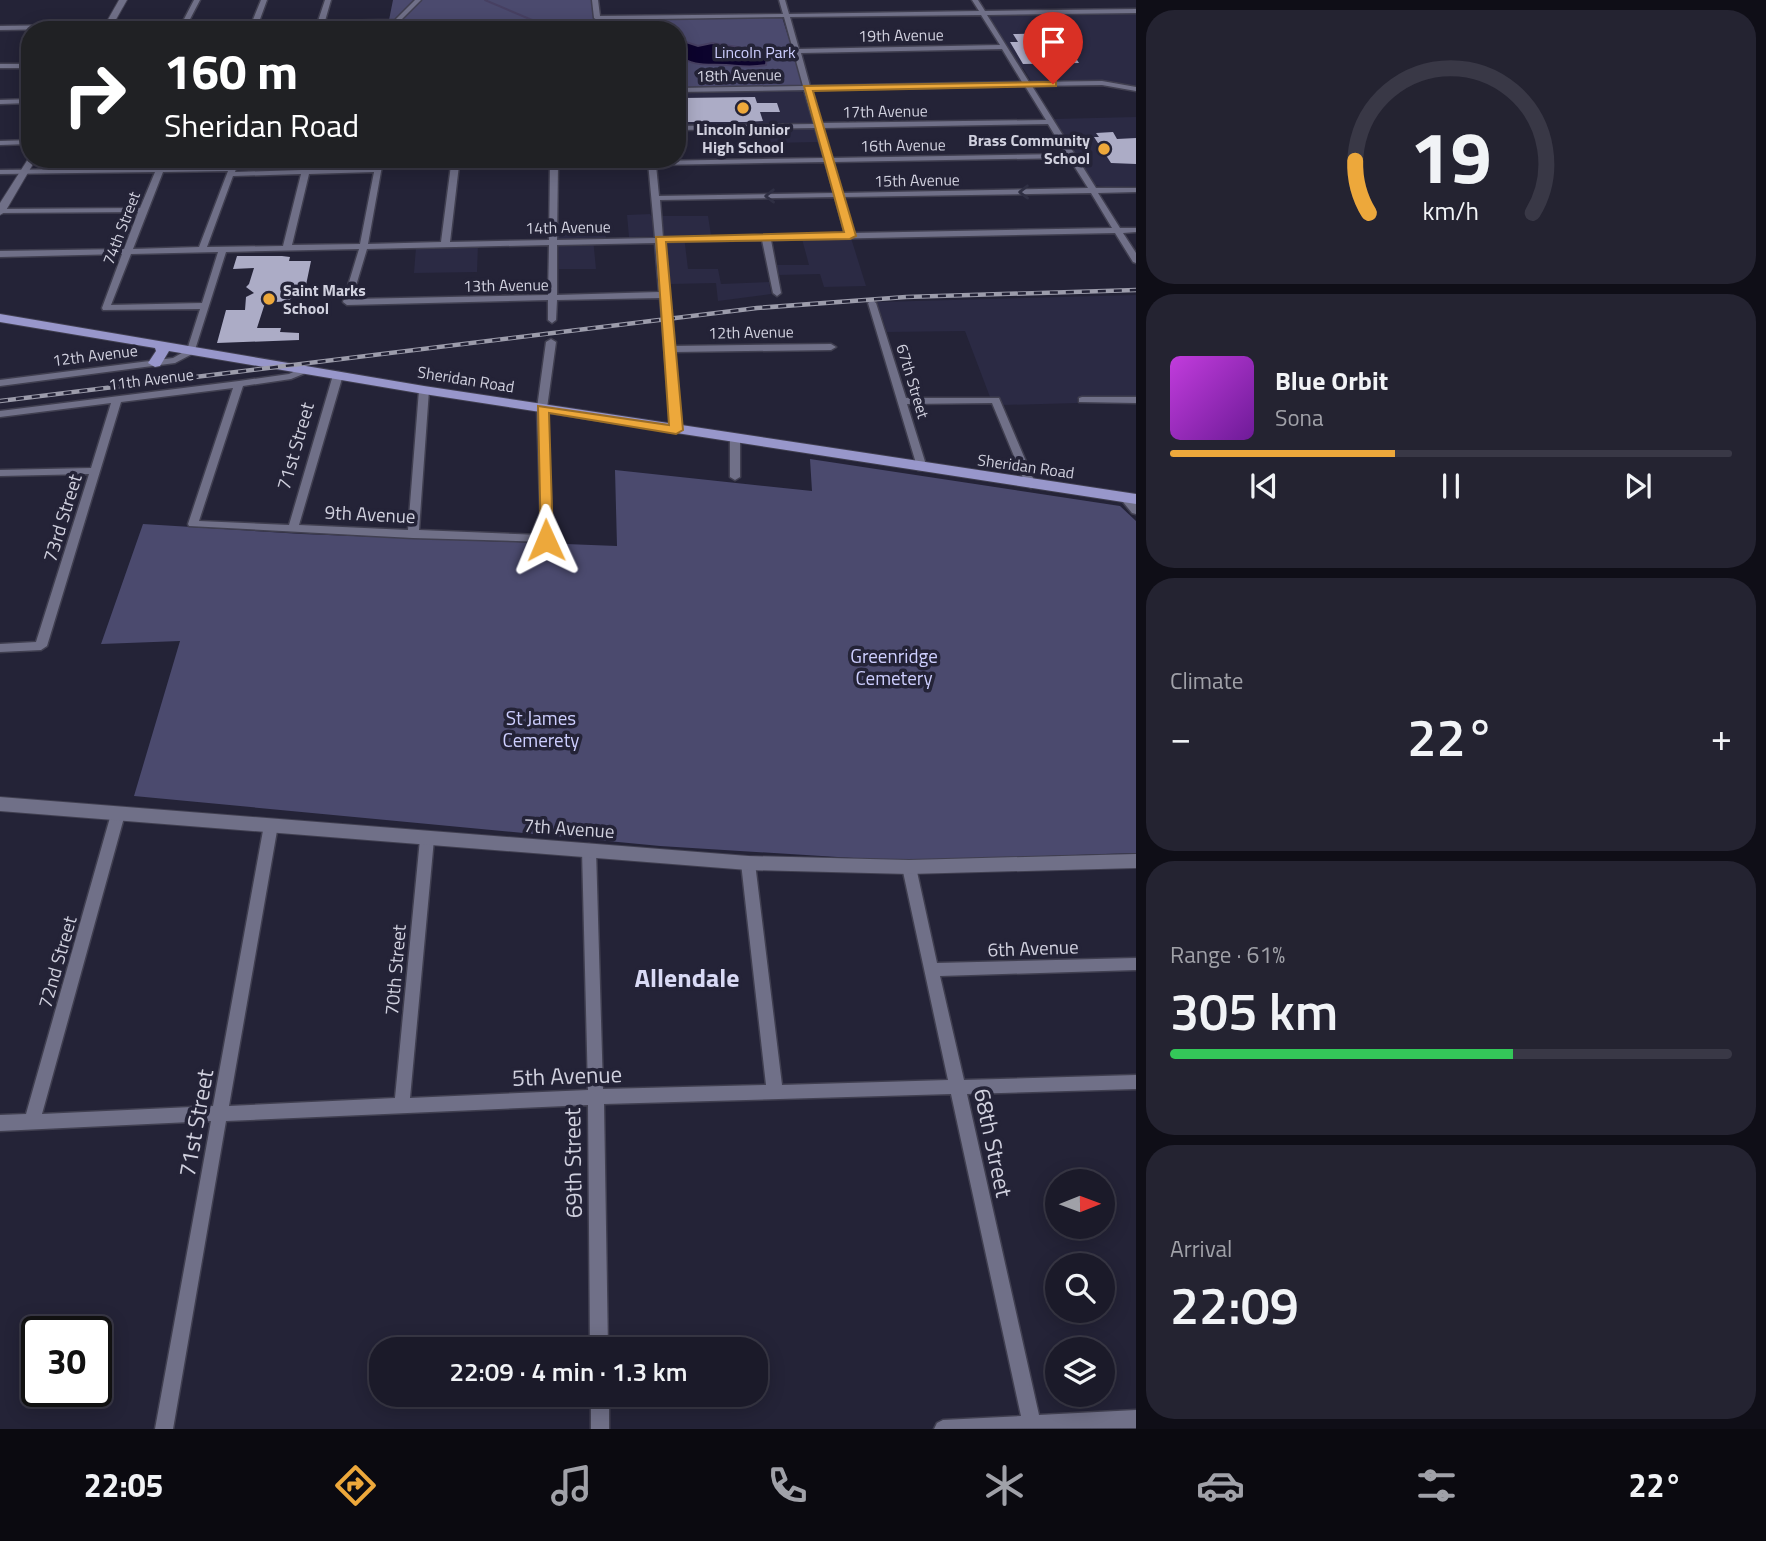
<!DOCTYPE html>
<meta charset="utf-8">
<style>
body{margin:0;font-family:"Titillium Web",sans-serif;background:#242331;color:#f1f3f6;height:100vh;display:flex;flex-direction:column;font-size:26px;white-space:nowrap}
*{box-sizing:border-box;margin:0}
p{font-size:23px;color:#a0a1a8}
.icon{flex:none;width:38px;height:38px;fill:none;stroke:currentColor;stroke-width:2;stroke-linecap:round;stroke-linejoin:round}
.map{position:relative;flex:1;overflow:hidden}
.details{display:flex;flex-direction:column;gap:10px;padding:10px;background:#0f0e17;width:630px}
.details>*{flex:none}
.banner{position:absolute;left:21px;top:21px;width:665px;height:147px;border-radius:28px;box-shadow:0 4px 18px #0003,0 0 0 2px #393846;background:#202124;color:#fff;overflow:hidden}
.needle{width:46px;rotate:89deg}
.fabs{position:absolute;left:1045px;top:1169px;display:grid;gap:14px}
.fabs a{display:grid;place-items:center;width:70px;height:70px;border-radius:50%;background:#1b1a29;box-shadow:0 4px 18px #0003,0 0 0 2px #393846;font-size:35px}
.speed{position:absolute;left:21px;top:1316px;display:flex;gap:14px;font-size:35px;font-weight:700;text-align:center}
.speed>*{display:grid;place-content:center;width:91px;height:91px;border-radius:50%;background:#1b1a29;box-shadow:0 4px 18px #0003,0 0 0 2px #393846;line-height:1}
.speed .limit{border:4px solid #111;border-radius:10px;background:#fff;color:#111}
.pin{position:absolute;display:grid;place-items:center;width:60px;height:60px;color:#fff;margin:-72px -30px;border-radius:50% 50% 50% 0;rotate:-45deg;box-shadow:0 0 7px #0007}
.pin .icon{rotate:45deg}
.me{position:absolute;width:77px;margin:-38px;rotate:359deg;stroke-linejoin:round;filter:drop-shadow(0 0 5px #0008)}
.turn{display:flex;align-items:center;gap:24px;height:147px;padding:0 28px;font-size:32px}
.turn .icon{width:91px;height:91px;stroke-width:2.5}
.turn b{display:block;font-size:49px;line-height:60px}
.big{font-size:52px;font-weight:600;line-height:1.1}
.details .widget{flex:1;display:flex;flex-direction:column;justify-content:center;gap:10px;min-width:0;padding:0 24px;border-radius:28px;background:#242331}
.details .dial{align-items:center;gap:0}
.dial svg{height:182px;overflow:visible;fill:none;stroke:#393846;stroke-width:7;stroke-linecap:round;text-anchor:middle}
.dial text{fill:#f1f3f6;stroke:none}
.song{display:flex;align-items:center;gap:21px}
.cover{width:84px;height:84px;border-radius:10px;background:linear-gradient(135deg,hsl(290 70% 55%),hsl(280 70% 35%))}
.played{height:7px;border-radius:4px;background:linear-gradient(90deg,#eda83b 40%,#393846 40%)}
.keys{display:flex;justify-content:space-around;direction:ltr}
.heat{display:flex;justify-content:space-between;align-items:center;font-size:38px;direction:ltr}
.charge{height:10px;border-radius:5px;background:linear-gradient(90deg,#34c759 61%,#393846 0)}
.trip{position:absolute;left:369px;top:1337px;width:399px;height:70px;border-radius:28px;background:#1b1a29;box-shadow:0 4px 18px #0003,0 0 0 2px #393846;font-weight:600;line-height:70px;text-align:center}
.dock{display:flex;height:112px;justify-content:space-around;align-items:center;background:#0b0a10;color:#a0a1a8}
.dock .icon{width:49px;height:49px}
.dock .selected{color:#eda83b}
.dock b{font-size:32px;color:#f1f3f6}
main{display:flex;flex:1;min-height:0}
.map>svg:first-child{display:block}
.built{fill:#2b2a44}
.green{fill:#4b4a6e}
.water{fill:#0c032d;stroke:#474062;stroke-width:2}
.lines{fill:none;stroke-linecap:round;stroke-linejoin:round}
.stream{stroke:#474062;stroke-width:2}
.building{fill:#acacc6}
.minor-casing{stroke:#403f50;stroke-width:3}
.tertiary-casing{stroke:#403f50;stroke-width:2}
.primary-casing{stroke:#403f50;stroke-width:2}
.minor{fill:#707088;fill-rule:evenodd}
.tertiary{fill:#707088;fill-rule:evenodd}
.primary{fill:#9897cb;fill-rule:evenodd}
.rail-casing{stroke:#9c9cab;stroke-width:4.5}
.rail{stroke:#242337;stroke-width:2.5;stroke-dasharray:8;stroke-linecap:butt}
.oneway{stroke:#2f2f43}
.route{fill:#eda83b;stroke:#9a6d26;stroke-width:2}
.poi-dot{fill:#eda83b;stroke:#242337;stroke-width:2.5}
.labels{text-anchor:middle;stroke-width:7;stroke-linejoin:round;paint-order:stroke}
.far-street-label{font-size:16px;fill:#d0d0de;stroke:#242337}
.far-park-label{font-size:16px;fill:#cecfff;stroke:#242337}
.far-poi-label{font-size:16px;font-weight:bold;fill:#d0d0de;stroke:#242337}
.street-label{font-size:19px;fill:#d0d0de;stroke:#242337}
.park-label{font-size:19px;fill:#cecfff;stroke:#242337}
.near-street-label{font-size:23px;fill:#d0d0de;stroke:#242337}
.district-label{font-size:26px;font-weight:bold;fill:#d9daf5;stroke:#242337}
</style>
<main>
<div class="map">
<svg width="1136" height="1429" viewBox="0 0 1136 1429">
<rect width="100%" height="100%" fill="#242337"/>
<g class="built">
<polygon points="1136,12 1136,88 1105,82 1031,81 1023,68 1018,68 985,16"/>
<polygon points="800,91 804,94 818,142 771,143 766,125 677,126 677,93"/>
<polygon points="1136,117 1136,186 1106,187 1095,185 1054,119"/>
<polygon points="650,214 651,216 708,216 711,235 684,236 688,269 718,269 721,284 769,282 771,294 718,301 716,283 671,284 664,236 629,237 627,215"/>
<polygon points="605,222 606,238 593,238 596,269 559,269 558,223"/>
<polygon points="851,238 866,286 824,287 820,274 778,275 776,265 809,265 802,239"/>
<polygon points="478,245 477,272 414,273 416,247"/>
<polygon points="1136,295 1136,398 1077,399 1078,403 1002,405 998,397 990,397 965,331 887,332 877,302"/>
</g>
<g class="green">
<polygon points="393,0 592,0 595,19 782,17 804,86 677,88 677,30 221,30 222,26 389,20"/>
<polygon points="810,459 1120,506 1136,521 1136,853 901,861 660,846 134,796 180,641 101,644 143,524 302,534 617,546 615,470 812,491"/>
</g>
<path class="water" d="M677,39l21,7 14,-3 50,8 5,5 -1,9c-15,3 -25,1 -40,0 -20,-1 -32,2 -49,-10z"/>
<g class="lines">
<polyline class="stream" points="485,0 539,23"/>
</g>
<g class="building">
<polygon points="1059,33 1062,38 1067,38 1077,52 1072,52 1079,63 1023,64 1010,42 1018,42 1013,34"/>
<polygon points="755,97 757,103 777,103 780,112 760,112 763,121 745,122 686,122 685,114 677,115 677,104 683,104 682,98"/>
<polygon points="1113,132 1117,139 1136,138 1136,164 1111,163 1094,137 1099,137 1096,133"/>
<polygon points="237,256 282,256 290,257 289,261 311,261 306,285 298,287 296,295 288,301 265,303 257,328 281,328 280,332 299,333 299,340 217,343 226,310 245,310 246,297 254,293 246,287 249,284 254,268 233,269"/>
</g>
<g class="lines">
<g class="minor-casing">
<g id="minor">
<polygon points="194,0 200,0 188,23 252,22 261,0 267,0 259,22 318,21 325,0 331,0 325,21 395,20 415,0 421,0 397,24 186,27 185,30 179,30 180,27 0,30 0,26 182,23"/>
<path d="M592,0h6l2,16 183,-2 -4,-14h6l4,14 190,-3 -7,-11h6l7,11 151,-2v4l-149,2 42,67 73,-1 34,6v4l-34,-6 -70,1 64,102h40v4l-38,1 22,35h16v4l-13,1 13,20v10l-3,-1 -18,-29 -344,7 10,53 -4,3 -4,-3 -11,-53 -98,2 9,104 158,-2 5,3 -5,3 -157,2 7,78 -5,3 -5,-3 -11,-132 -103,2 -1,20 -4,3 -4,-3v-20l-201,5 -4,-3 16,-53 -133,3 -32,101 -19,10 -175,23v-6l173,-22 14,-8 13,-41 -97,1 -1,-2 20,-54 -122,3v-6l124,-2 14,-37 -138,1v-4l140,-1 15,-36 -155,2v-4l157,-2 4,-9h8l-4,9 64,-1 3,-8h24l-4,2h-13l-4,11 67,-2 3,-11h8l-3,11 64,-2 2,-9h8l-1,3 69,-3 204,2 168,-3 -9,-30 -138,2v-4l137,-2 -10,-34 -127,2v-4l126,-2 -19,-69 -187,3 -3,-2zM981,15l19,30 -201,4 -9,-32zM1002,49l20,33 -212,4 -9,-33zM1025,86l21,34 -225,3 -10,-33zM1048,124l18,30 -235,4 -8,-30zM1069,158l19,30 -247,5 -8,-31zM648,162l7,76 -98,2 1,-76zM825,162l9,31 -175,3 -3,-31zM550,164l-1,76 -99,2 9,-77zM451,165l-10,77 -73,2 14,-78zM228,171l-29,76 -66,2 30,-77zM374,172l-14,72 -68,1 17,-71zM301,174l-18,72 -76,1 26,-71zM1091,193l21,35 -259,5 -10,-36zM835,197l10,37 -182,4 -3,-38zM655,243l4,49 -102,3v-50zM549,245l-1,50 -196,4 15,-50zM218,252l-16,51 -91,2 20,-51z"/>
<rect x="0" y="64" width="30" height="4"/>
<polygon points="30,99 30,103 0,104 0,100"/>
<polygon points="30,140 30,144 0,145 0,141"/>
<polygon points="872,300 876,303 906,398 999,398 1036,485 1035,487 1031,488 1026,485 992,403 907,404 927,468 926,470 918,470 868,303"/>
<polygon points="551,339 556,342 547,408 551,539 550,542 413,538 189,526 188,524 233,388 121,402 47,646 41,650 0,652 0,644 36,642 89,474 0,476 0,470 91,468 111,403 0,417 0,411 239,381 289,374 302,368 308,368 308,372 291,379 243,386 199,521 289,525 333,375 338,372 341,373 343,375 299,525 408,530 419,390 424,387 429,390 419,530 541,535 537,408 546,342"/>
<polygon points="1082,397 1136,397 1136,403 1079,402 1079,398"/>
<polygon points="735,435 740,438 740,477 735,480 730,477 730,438"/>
<polygon points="1124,494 1128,495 1136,504 1136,514 1132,513 1119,497"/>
<polygon points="118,809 123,810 125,814 42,1114 213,1106 264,825 266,821 271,820 276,821 278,825 229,1106 395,1098 420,839 422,835 427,834 432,835 434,839 410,1098 588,1090 582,850 584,846 589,844 594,846 596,850 603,1089 766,1085 741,863 743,859 748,857 753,859 755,863 782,1085 948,1080 902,867 904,863 909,861 914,863 916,867 937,963 1136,958 1136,970 940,976 964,1080 1136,1075 1136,1089 967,1094 1039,1415 1136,1410 1136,1428 934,1429 937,1423 943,1420 1021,1416 951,1094 604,1104 608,1349 590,1349 588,1105 226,1121 173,1429 155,1429 211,1121 0,1131 0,1115 26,1114 111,814 113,810"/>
<rect x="591" y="1395" width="18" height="34"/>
</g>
</g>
<g class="tertiary-casing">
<g id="tertiary">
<polygon points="119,0 127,0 110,30 102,30"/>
<polygon points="30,156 30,159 36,159 5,212 0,215 0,203"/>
<polygon points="0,797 748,856 909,860 1136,854 1136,868 909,874 748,870 0,811"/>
</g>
</g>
<g class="primary-casing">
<polygon id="primary" points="0,314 424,386 1136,494 1136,504 424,394 169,351 160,366 155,367 148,363 156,351 155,348 0,322"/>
</g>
<use href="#minor" class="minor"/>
<use href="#tertiary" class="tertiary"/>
<use href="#primary" class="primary"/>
<g class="rail-casing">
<polyline id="rail" points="0,401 757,308 906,297 1136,290"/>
</g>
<use href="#rail" class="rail"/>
</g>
<defs><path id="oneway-chevron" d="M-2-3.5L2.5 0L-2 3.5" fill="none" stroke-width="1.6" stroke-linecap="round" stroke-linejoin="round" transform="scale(1.75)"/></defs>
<g class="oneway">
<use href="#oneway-chevron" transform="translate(1024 192) rotate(179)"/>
<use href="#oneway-chevron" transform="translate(770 196) rotate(179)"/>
</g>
<polygon class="route" points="1053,82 1056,82 1056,86 813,91 856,236 850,239 666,242 683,430 676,434 549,413 553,540 546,544 541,543 538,406 669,425 656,237 844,232 804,86"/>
<g class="poi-dot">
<circle cx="743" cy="108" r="7"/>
<circle cx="1104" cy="149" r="7"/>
<circle cx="269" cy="299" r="7"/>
</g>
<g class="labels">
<g class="far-street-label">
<text transform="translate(901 35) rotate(-1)" y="6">19th Avenue</text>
<text transform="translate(739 75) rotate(-1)" y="6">18th Avenue</text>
<text transform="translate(885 111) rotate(-1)" y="6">17th Avenue</text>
<text transform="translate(903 145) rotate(-1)" y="6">16th Avenue</text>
<text transform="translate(917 180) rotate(-1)" y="6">15th Avenue</text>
<text transform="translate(568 227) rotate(-1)" y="6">14th Avenue</text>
<text transform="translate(121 228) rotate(-69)" y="6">74th Street</text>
<text transform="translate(506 285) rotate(-1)" y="6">13th Avenue</text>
<text transform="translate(751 332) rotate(-1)" y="6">12th Avenue</text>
<text transform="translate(95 355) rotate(-7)" y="6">12th Avenue</text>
<text transform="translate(151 379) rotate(-7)" y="6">11th Avenue</text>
<text transform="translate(466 379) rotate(9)" y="6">Sheridan Road</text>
<text transform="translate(913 381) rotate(73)" y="6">67th Street</text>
<text transform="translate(1026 466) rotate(8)" y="6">Sheridan Road</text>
</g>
<g class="far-park-label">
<text x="755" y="58">Lincoln Park</text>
</g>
<g class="far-poi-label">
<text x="743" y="135">Lincoln Junior<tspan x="743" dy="18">High School</tspan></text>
<text x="1090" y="146" text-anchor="end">Brass Community<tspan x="1090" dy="18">School</tspan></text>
<text x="283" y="296" text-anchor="start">Saint Marks<tspan x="283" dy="18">School</tspan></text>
</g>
<g class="street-label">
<text transform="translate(295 446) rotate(-74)" y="7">71st Street</text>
<text transform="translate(370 514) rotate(3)" y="7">9th Avenue</text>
<text transform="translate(62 518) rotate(-73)" y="7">73rd Street</text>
<text transform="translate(569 828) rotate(4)" y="7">7th Avenue</text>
<text transform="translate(1033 948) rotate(-2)" y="7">6th Avenue</text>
<text transform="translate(57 962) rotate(-74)" y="7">72nd Street</text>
<text transform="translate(395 970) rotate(-85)" y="7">70th Street</text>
</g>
<g class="park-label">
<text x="894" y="663">Greenridge<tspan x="894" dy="22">Cemetery</tspan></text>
<text x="541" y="725">St James<tspan x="541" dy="22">Cemerety</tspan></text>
</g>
<g class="near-street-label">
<text transform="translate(567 1076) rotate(-2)" y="8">5th Avenue</text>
<text transform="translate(196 1123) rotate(-80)" y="8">71st Street</text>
<text transform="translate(993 1143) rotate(78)" y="8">68th Street</text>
<text transform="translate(573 1163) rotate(-91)" y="8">69th Street</text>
</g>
<g class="district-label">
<text x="687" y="987">Allendale</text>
</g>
</g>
</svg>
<div class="fabs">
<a><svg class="needle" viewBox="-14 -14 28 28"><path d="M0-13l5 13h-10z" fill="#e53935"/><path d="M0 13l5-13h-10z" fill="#a0a1a8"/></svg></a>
<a><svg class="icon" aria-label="search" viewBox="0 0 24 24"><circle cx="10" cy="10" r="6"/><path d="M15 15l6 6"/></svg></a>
<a><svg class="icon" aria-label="layers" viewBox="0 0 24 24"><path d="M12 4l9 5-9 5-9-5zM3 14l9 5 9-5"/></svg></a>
</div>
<div class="speed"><div class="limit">30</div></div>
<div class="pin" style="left:1053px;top:84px;background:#d93025"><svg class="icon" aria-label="arrive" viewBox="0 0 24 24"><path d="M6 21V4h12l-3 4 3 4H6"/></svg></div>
<svg class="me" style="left:546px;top:540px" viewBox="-20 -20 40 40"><path d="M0-17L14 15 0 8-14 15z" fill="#eda83b" stroke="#fff" stroke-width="4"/></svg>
<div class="trip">22:09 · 4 min · 1.3 km</div>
<div class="banner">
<div class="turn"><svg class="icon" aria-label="right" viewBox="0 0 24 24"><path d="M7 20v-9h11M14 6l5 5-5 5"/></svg><div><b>160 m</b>Sheridan Road</div></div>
</div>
</div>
<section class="details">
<div class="widget dial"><svg viewBox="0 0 100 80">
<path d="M14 69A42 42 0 1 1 86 69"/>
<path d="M14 69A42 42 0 0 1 8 46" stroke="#eda83b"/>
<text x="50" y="56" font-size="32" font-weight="700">19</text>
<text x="50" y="72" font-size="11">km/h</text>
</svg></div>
<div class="widget">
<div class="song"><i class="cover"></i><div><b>Blue Orbit</b><p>Sona</p></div></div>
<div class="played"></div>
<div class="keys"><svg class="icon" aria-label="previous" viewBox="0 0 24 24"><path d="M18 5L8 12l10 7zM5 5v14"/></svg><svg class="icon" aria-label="pause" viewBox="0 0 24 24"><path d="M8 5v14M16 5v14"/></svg><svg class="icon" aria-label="next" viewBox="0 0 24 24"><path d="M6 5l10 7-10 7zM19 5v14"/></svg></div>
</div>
<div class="widget"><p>Climate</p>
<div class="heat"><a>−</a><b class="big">22°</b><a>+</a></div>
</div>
<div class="widget"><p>Range · 61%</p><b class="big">305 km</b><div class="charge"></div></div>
<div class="widget"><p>Arrival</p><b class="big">22:09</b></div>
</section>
</main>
<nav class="dock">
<b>22:05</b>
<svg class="icon selected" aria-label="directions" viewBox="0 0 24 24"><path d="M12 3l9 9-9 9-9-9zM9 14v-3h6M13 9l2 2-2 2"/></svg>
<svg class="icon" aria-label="music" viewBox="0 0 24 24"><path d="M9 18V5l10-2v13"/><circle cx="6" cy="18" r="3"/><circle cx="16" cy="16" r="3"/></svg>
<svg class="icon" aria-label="phone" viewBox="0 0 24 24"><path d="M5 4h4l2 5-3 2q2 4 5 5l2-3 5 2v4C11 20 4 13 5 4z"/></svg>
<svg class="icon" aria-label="climate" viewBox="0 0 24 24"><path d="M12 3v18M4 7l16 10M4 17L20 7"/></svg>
<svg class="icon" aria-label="car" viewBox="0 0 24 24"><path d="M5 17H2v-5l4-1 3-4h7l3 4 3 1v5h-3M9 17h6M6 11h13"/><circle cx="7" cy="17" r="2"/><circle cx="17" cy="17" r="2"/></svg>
<svg class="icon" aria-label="filters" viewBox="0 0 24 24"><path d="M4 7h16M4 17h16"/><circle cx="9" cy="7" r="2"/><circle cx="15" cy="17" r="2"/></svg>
<b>22°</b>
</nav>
